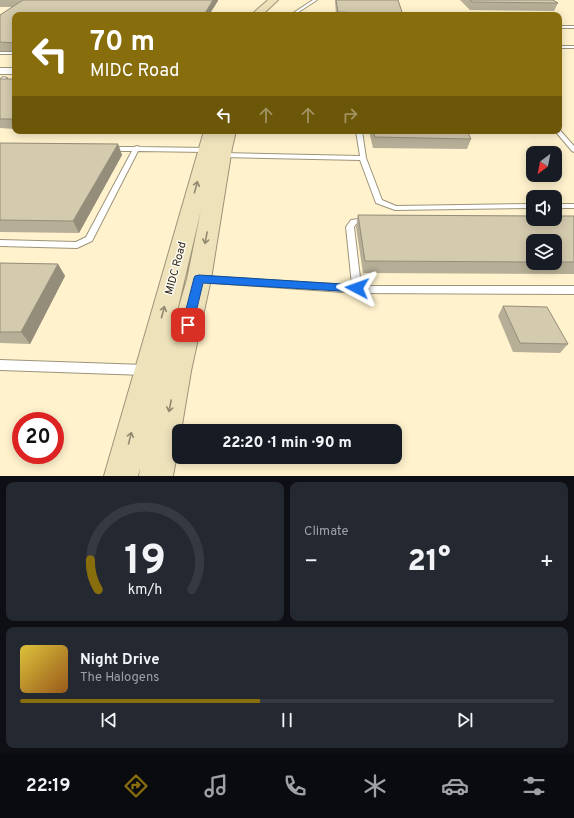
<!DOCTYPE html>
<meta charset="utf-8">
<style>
body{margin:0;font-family:Overpass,sans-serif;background:#242831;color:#f1f3f6;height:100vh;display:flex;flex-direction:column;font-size:15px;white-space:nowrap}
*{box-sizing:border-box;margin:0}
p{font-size:13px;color:#9ea1a6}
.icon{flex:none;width:22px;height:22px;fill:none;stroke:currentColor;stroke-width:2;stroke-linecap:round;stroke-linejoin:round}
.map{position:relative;height:476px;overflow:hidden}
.drawer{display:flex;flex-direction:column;gap:6px;padding:6px;background:#0d0f14;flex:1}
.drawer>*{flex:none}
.top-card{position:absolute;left:12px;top:12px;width:550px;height:122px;border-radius:8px;box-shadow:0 2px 10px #0003;background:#876d0c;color:#fff;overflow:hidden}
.needle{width:26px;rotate:212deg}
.tools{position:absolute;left:526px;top:146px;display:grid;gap:8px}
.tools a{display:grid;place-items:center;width:36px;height:36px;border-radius:8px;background:#171b24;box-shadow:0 2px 10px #0003;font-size:20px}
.speed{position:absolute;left:12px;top:412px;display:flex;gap:8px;font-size:20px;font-weight:700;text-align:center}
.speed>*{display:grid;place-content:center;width:52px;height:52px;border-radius:50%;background:#171b24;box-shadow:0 2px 10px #0003;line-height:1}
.speed .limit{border:6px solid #d22;background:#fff;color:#111}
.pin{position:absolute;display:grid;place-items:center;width:34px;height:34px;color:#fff;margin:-17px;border-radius:8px;box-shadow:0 2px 6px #0006}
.me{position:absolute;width:44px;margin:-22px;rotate:274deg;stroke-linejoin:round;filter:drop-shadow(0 0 3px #0008)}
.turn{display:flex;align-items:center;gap:14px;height:84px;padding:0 12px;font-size:18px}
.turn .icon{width:52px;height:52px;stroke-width:2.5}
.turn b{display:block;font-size:28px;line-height:34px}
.lanes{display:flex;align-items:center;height:38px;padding:0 12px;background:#0003;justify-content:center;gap:20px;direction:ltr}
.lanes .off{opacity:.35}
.big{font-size:30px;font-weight:800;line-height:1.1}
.drawer .widget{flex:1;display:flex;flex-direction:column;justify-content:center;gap:6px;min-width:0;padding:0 14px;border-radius:8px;background:#242831}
.drawer .dial{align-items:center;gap:0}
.dial svg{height:104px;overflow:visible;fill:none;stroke:#363941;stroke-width:7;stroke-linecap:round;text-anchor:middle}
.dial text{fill:#f1f3f6;stroke:none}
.song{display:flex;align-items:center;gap:12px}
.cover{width:48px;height:48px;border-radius:6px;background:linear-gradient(135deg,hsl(50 70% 55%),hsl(30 70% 35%))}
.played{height:4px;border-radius:2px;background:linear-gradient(90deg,#876d0c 45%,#363941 45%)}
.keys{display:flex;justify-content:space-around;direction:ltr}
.heat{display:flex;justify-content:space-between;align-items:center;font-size:22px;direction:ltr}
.drawer .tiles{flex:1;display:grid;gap:6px;grid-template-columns:1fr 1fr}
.widget:last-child{grid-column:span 2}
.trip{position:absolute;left:172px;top:424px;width:230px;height:40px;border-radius:8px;background:#171b24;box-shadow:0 2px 10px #0003;font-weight:800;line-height:40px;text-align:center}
.dock{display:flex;height:64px;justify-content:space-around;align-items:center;background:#090b0e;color:#9ea1a6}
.dock .icon{width:28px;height:28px}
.dock .on{color:#876d0c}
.dock b{font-size:18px;color:#f1f3f6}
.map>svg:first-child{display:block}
.built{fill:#fff2cd;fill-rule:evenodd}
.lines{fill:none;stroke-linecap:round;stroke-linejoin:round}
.service-casing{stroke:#9d9479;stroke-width:2}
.minor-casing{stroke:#9d9479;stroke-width:2}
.secondary-casing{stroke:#9d9479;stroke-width:2}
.service{fill:#fff;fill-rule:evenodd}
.minor{fill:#fff;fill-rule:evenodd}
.secondary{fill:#ede2ba;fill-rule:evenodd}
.wall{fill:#b6ae96;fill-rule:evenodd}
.shaded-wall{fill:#948d7a}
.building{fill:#d4caae;stroke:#948d7a}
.oneway{stroke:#928a70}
.route{fill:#1a73e8;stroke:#114b97}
.labels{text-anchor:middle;stroke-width:3;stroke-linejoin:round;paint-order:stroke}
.street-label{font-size:11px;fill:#231f15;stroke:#fefaef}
</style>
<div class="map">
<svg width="574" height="476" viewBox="0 0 574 476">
<rect width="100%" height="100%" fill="#fefaef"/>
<path class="built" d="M0,0h574v476h-574zM15,15h544v116h-544zM533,153h22v22h-22zM533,197h22v22h-22zM533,241h22v22h-22zM21,421h34v34h-34zM179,431h216v26h-216z"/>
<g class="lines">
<g class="service-casing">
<g id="service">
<polygon points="313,0 317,0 294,15 290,15"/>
<rect x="559" y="26" width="15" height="2"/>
<rect x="559" y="46" width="15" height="2"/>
<rect x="0" y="52" width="15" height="2"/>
<polygon points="3,77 7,78 0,83 0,80"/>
<polygon points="559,129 574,146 574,152 572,151 555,131 559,131"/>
<polygon points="356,131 362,131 366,158 382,200 396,206 533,204 533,208 395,210 376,203 360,160 222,157 219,155 222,153 360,156"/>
<polygon points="137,146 140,147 206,148 209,150 206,152 138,151 92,241 77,248 0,246 0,240 76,242 86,237 132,151 109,151 106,149 109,147 134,147"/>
<rect x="555" y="204" width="19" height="4"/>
<polygon points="366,218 370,221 369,223 356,224 354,227 361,286 574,286 574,294 357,293 201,282 198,281 197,279 198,277 201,276 352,285 346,227 351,220"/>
<polygon points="0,360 145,365 149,367 150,370 149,373 145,375 0,370"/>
</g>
</g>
<g class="minor-casing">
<rect id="minor" x="0" y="68" width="15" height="6"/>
</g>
<g class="secondary-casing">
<g id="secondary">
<polygon points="268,0 278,0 262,15 251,15"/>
<path d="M204,131h32l-4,17 -21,131 -20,92 -10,60h-2v11l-6,34h-34l1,-8 -2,8h-34zM201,210l-14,69 -13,45z"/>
</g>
</g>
<use href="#service" class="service"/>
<use href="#minor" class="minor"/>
<use href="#secondary" class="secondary"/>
</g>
<g class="wall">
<polygon points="0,0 218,1 15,15 15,51 0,51 0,15 12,7 0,7"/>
<polygon points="335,0 398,0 403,15 336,15"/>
<polygon points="460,0 553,0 558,3 554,11 470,10"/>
<polygon points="0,79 15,79 15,129 0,128"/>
<polygon points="369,131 467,131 471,139 467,149 373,148"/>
<polygon points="0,143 118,144 122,155 79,233 0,232"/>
<path d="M358,215l216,1v58l-211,-1 -7,-46zM533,241h22v22h-22z"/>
<polygon points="0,263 58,264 65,276 30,344 0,343"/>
<polygon points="503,306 568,344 560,353 513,352 498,316"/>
</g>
<g class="shaded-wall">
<polygon points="213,0 218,0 218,1 209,15 204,15"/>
<polygon points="118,144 122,155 79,233 73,221"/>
<polygon points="58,264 65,276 30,344 21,332"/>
</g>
<g class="building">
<polygon points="23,0 213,0 204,15 15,15 15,43 0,42 0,15"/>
<polygon points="336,0 398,0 403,15 383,15 383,14 338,12"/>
<polygon points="470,0 553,0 558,3 472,2"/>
<rect x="0" y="79" width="15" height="40"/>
<polygon points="373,131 467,131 471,139 375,137"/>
<polygon points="0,143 118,144 73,221 0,220"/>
<polygon points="358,215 533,216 533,219 555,219 555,216 574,216 574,262 555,262 555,241 533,241 533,262 365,261"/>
<polygon points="0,263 58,264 21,332 0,332"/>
<polygon points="503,306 547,307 568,344 520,343"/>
</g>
<defs><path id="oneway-shaft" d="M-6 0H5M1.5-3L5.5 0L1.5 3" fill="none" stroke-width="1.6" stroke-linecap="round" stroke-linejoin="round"/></defs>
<g class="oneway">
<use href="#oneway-shaft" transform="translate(196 187) rotate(-75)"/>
<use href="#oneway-shaft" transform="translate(206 238) rotate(101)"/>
<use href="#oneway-shaft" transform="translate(163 312) rotate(-75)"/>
<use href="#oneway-shaft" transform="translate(170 406) rotate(101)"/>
<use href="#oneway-shaft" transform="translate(130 438) rotate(-76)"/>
</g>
<polygon class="route" points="199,275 357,285 361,286 362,288 361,291 357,292 203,283 193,325 191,328 188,330 184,328 182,325 194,278 195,276"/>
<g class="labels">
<g class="street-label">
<text transform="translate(175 268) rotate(-75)" y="4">MIDC Road</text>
</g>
</g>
</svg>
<div class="tools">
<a><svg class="needle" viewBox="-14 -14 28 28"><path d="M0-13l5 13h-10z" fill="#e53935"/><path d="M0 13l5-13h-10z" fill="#9ea1a6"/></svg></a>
<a><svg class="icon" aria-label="sound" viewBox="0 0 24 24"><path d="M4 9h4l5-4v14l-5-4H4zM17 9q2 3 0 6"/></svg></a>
<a><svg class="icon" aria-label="layers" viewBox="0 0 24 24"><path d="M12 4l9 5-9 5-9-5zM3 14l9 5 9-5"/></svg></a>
</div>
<div class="speed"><div class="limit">20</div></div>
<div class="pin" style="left:188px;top:325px;background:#d93025"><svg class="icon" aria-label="arrive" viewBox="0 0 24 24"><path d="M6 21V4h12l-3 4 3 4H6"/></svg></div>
<svg class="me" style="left:357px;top:288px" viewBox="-20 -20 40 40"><path d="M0-17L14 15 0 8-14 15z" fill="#1a73e8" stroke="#fff" stroke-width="4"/></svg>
<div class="trip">22:20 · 1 min · 90 m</div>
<div class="top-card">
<div class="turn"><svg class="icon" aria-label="left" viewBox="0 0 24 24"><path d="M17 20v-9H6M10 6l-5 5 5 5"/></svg><div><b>70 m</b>MIDC Road</div></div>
<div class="lanes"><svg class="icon" aria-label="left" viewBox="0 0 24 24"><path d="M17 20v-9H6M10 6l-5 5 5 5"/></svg><svg class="icon off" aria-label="ahead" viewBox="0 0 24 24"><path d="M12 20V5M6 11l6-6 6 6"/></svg><svg class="icon off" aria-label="ahead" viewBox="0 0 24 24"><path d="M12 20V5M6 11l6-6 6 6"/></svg><svg class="icon off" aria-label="right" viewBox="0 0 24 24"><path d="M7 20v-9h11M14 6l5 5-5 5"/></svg></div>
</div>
</div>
<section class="drawer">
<div class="tiles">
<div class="widget dial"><svg viewBox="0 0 100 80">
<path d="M14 69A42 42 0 1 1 86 69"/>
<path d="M14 69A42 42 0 0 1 8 46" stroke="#876d0c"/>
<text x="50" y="56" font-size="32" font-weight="700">19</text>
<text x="50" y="72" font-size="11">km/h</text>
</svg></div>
<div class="widget"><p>Climate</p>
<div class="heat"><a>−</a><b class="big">21°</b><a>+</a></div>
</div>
<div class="widget">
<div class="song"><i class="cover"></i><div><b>Night Drive</b><p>The Halogens</p></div></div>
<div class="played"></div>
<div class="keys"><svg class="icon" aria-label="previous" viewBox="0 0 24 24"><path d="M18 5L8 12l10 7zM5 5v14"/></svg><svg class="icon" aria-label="pause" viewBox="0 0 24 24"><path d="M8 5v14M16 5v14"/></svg><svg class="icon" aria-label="next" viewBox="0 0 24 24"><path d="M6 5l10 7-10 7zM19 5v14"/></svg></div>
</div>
</div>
</section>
<nav class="dock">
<b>22:19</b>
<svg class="icon on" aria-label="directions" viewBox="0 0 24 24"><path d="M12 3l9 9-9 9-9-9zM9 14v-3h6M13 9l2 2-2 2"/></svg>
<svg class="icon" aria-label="music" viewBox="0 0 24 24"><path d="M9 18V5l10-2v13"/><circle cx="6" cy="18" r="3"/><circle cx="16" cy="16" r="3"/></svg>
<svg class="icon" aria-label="phone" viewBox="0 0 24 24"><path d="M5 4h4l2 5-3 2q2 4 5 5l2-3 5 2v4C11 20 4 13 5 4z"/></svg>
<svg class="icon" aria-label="climate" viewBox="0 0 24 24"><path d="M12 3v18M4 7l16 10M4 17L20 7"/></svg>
<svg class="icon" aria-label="car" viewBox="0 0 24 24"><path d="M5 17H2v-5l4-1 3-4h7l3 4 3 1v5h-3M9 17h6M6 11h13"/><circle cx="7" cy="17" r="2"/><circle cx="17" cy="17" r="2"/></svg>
<svg class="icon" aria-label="filters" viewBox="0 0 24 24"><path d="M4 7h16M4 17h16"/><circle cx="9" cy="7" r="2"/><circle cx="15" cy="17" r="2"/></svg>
</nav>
